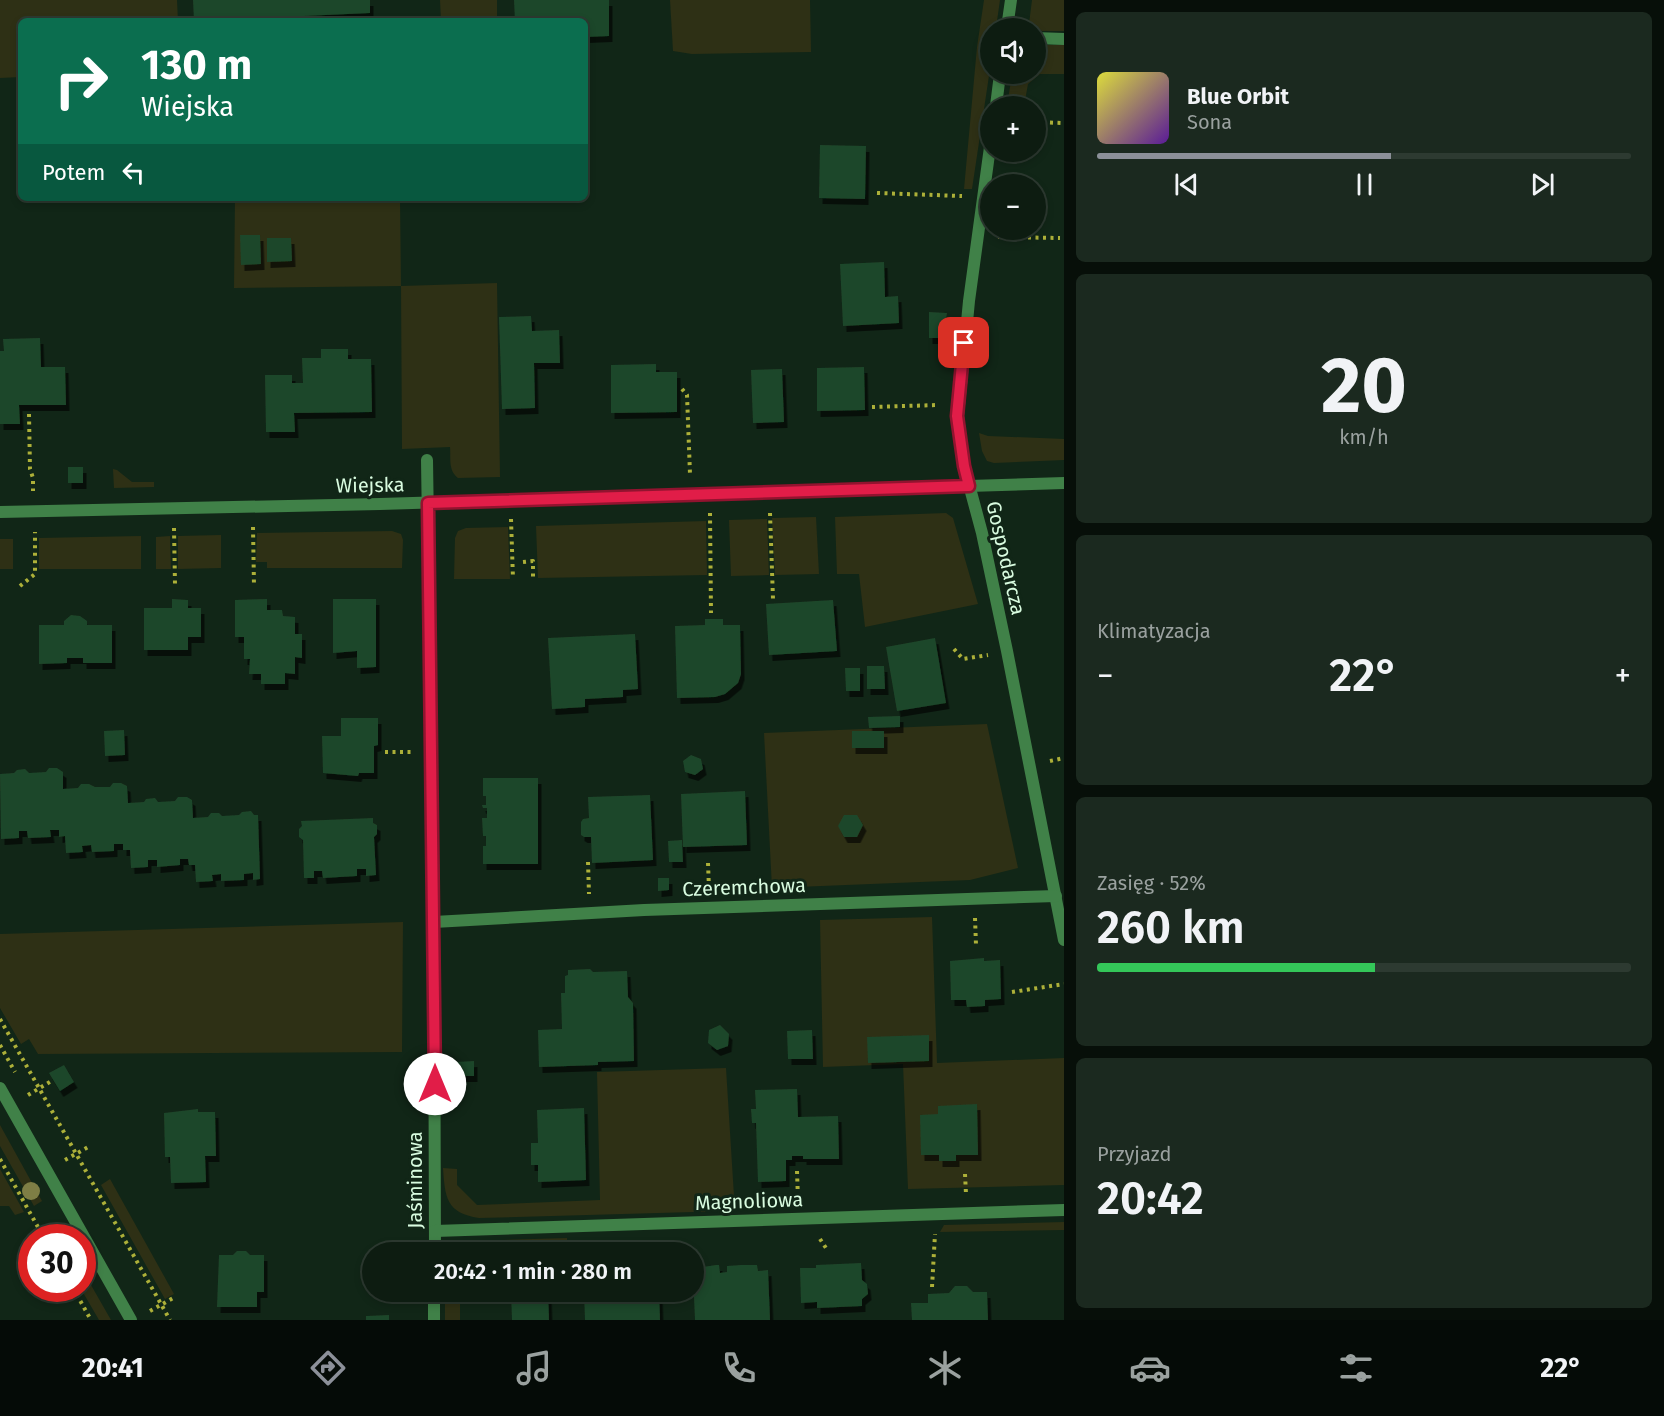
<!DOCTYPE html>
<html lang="pl">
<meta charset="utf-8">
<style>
body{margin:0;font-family:"Fira Sans",sans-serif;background:#1b291f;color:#f1f3f6;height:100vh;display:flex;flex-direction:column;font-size:22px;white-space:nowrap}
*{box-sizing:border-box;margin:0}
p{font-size:20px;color:#9aa19f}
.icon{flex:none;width:33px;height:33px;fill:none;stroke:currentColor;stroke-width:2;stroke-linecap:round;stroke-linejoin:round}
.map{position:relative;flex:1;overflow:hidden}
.sheet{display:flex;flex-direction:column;gap:12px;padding:12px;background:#070f09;width:600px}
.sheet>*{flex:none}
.hud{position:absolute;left:18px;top:18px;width:570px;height:183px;border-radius:9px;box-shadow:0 3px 9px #0003,0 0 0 2px #2d3a31;background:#0b6e4f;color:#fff;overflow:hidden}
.buttons{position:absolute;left:980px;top:18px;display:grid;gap:12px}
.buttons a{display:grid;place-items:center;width:66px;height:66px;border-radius:50%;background:#0d1c11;box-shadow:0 3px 9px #0003,0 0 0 2px #2d3a31;font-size:30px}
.speed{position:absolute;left:18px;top:1224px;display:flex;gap:12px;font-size:30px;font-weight:700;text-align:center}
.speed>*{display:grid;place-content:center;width:78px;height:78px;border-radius:50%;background:#0d1c11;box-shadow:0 3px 9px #0003,0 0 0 2px #2d3a31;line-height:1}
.speed .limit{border:9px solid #d22;background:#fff;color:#111}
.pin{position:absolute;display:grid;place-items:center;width:51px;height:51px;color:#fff;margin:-26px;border-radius:12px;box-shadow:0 3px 9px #0006}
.me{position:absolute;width:66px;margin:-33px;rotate:0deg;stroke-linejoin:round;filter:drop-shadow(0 0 4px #0008)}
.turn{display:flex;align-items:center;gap:21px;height:126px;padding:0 24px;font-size:27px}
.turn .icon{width:78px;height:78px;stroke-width:2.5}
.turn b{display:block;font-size:42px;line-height:51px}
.then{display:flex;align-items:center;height:57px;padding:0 24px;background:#0003;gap:12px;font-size:22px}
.big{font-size:45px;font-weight:600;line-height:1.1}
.sheet .card{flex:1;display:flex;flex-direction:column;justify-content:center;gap:9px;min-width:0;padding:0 21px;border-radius:9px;background:#1b291f}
.sheet .dial{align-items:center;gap:0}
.dial b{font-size:78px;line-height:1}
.song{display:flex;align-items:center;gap:18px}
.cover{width:72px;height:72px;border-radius:9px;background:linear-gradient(135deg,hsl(60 70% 55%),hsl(270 70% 35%))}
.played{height:6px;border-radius:3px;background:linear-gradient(90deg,#8c9099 55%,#2d3a31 55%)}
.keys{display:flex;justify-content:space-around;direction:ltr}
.heat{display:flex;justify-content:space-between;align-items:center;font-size:33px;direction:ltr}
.charge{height:9px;border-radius:4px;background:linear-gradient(90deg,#34c759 52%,#2d3a31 0)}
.trip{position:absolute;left:362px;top:1242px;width:342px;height:60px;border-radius:30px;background:#0d1c11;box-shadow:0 3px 9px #0003,0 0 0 2px #2d3a31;font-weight:600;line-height:60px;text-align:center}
.tab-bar{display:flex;height:96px;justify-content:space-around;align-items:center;background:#050b07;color:#9aa19f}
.tab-bar .icon{width:42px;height:42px}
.tab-bar .selected{color:#8c9099}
.tab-bar b{font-size:27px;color:#f1f3f6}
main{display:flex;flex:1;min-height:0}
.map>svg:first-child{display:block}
.green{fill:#2e3015}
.building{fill:#1f462a;filter:url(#shadow)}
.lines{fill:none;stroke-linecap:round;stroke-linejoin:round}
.path{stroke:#adb039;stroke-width:4;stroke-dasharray:3 4.5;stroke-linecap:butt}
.minor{stroke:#408148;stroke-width:12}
.tertiary{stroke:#408148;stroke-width:12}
.tree{fill:#7e7e45}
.route-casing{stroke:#92132f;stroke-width:15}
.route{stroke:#e11d48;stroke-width:10}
.labels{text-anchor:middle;stroke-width:6;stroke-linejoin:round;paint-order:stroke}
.street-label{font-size:20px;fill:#d9fce0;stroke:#112617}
</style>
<main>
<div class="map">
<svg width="1064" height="1320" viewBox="0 0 1064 1320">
<defs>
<filter id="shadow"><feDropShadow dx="3.5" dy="6" stdDeviation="0" flood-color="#0009"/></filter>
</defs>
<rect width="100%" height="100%" fill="#112617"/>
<g class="green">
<polygon points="0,0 177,0 178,21 21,21 21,77 0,78"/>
<polygon points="440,0 497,0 497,21 441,21"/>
<polygon points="670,0 810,0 811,52 692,54 673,51"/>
<polygon points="984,0 1000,0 996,28 990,28 990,69 972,189 964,189 977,47"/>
<polygon points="1032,0 1064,0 1064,31 1042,31 1029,24"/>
<polygon points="1035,45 1064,45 1064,74 1040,74 1028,84 1024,106 1007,106 1012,74 1035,74"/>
<path d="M235,198h165l1,88 96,-3 3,194 -42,1c-10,-8 -7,-19 -8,-31l-48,2 -1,-163 -167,2z"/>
<polygon points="979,433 988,436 1064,439 1064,460 994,463 987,461 982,451"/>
<polygon points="113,469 117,470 132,482 154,482 154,487 114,488"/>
<polygon points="946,513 953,518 978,604 865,627 859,574 837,574 835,517"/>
<polygon points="816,517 819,574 775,575 772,518"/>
<polygon points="767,519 769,575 731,576 729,520"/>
<polygon points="706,521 707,575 538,578 536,526"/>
<polygon points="508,527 510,579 454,579 455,538 458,531 466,528"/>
<polygon points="392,531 401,534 403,540 402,568 267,568 267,562 256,562 257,533"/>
<polygon points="221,535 221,568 178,569 178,536"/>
<polygon points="141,536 141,569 39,569 39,538"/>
<polygon points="170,536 171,569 156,569 156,537"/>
<rect x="0" y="539" width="13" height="30"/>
<polygon points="987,724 1018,868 970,880 772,888 764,733"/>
<polygon points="932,917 937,1063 1064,1058 1064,1185 908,1189 903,1064 823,1067 820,920"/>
<polygon points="403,922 402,1052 38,1054 29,1039 21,1044 0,1008 0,934"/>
<path d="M726,1068l8,128h-6l1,15 -250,7c-33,-5 -34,-21 -36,-50l14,1v16l20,20 123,-5 -3,-128z"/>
<polygon points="0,1125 42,1201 34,1206 0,1146"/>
<polygon points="0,1169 24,1212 15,1215 9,1206 0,1206"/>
<polygon points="110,1179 174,1294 165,1299 101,1185"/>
<polygon points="1064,1222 1064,1230 940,1232 944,1225"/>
<polygon points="567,1238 567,1244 483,1248 479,1252 452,1252 470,1241"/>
<polygon points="83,1271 111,1320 99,1320 81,1289 82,1288"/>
<rect x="445" y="1292" width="15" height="28"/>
</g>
<g class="building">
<polygon points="193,0 370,0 370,13 194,21"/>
<polygon points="514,0 609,0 609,36 585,37 585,21 515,21"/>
<polygon points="820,145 866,146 865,199 819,198"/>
<polygon points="240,235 260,235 261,264 241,265"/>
<polygon points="267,238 291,238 292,261 267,262"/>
<polygon points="884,262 885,297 898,296 899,323 843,326 840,264"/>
<polygon points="929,312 947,313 943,338 929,338"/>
<polygon points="531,316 532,331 559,330 560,363 534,363 535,408 502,409 499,317"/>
<polygon points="40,338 41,367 65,367 66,405 19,405 20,424 0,424 0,351 4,351 3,339"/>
<polygon points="321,349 348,349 348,359 371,359 372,412 294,413 295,432 266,432 265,375 292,375 292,383 303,383 302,358 321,358"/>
<polygon points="656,364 656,372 677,372 677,412 611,413 611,365"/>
<polygon points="864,367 865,410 817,411 817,368"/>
<polygon points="782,369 784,422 753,423 751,370"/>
<rect x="68" y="467" width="15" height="16"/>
<polygon points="172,599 188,600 188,608 201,608 201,637 188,637 188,650 144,650 144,608 172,608"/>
<polygon points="267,599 267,610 282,610 283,616 295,617 295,634 302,634 302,658 295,657 295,674 285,673 285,684 261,684 261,674 249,674 250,659 244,659 244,637 235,637 235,600"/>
<polygon points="333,599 376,599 376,667 357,668 357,651 333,653"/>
<polygon points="833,600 837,651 769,655 766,604"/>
<polygon points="71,615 80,616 87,621 87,625 112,625 112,663 83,663 83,658 67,658 67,663 39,664 39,625 64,625 64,621"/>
<polygon points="705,619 723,619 723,625 740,625 741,674 738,683 725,694 715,697 677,698 675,626 705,625"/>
<polygon points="635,634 638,689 623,690 623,697 585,699 585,707 552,709 548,638"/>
<polygon points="935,638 946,703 897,711 886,647"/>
<polygon points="867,666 884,666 885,689 867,689"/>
<polygon points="845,668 860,668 860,691 846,691"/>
<polygon points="900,716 900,727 869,728 868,717"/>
<polygon points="341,718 378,718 378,745 374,746 374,773 359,773 358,776 323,773 322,736 341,736"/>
<polygon points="124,730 125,755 105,756 104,731"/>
<rect x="852" y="731" width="32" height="17"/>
<polygon points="691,755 701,759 703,769 695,775 685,772 683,761"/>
<polygon points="49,768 57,768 63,772 63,789 78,788 81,784 89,784 95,787 110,787 113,783 121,783 127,786 128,803 144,802 146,799 155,798 158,802 175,801 178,797 187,797 192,800 193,818 208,817 211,813 219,813 222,816 239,815 242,812 251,811 254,815 258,815 260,879 253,880 253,873 244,874 244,880 221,881 221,874 212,875 213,881 196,882 195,865 189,865 188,859 180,859 180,865 157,867 157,860 148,860 148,867 131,868 130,850 123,850 123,844 114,844 114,851 92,852 91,845 82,846 83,852 66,853 65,836 59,837 59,830 50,830 51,837 28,838 27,831 19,831 19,838 1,839 0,774 14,773 17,770 25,769 29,773 46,772"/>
<polygon points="483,778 538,778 538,864 483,864 483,846 486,846 486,836 483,836 482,818 487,818 487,808 483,808 482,805 486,805 486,796 483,796"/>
<polygon points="745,791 747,845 683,847 681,794"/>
<polygon points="650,795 653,860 592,863 591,837 584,837 581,835 581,822 583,819 589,818 588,797"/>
<polygon points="844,815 857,815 863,825 857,837 844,837 838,826"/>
<polygon points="373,818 373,823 377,825 377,834 374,837 376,875 366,876 366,869 357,869 357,876 323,878 322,871 314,871 314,878 304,878 303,840 299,837 299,829 302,826 301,821"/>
<polygon points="682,840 683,862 669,862 668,841"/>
<polygon points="658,878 669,878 669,890 658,891"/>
<polygon points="984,958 984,961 1000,960 1001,999 985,1000 985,1006 967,1007 966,1000 951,1000 950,961"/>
<polygon points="590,969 593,972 627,971 628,997 633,1003 634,1061 598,1062 598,1065 539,1067 538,1030 562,1029 561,993 565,993 565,976 568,975 568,970"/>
<polygon points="720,1025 729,1034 728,1046 717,1050 708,1043 709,1030"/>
<polygon points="812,1030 813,1059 788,1059 787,1031"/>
<polygon points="929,1035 929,1061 868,1063 867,1037"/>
<polygon points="474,1061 474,1076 456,1076 456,1062"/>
<polygon points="64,1065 74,1082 60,1091 49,1073"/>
<polygon points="797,1089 798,1117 838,1116 839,1159 803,1159 803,1156 792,1156 792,1160 786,1160 786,1181 758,1182 756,1123 752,1123 751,1109 756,1109 755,1090"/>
<polygon points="977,1104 978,1155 956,1155 956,1161 939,1161 939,1155 921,1155 920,1115 938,1114 938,1106"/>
<polygon points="584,1108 586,1180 538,1182 538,1165 531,1165 531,1143 538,1143 537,1110"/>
<polygon points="198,1109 198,1112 215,1112 216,1156 205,1156 206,1182 171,1183 170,1157 165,1157 164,1113"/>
<polygon points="237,1251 246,1251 250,1255 264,1255 264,1292 257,1292 257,1307 217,1307 219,1255 233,1255"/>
<polygon points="861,1263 862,1280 867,1284 868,1294 862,1299 862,1306 817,1308 817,1302 801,1303 800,1268 816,1268 816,1265"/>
<polygon points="716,1265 719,1265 720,1273 727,1272 727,1266 741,1265 757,1265 758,1271 768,1270 770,1320 695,1320 693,1273 703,1273 703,1267"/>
<polygon points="955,1286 967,1286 973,1292 987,1292 988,1320 912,1320 911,1303 928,1303 928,1294 949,1293"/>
<polygon points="511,1292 548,1292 549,1320 512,1320"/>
<polygon points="584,1292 659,1292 660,1320 585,1320"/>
<polygon points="389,1315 389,1320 366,1320 366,1316"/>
</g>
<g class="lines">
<g class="path">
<polyline points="1035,122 1061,123"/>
<polyline points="877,193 962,196"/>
<polyline points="998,237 1060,238"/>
<polyline points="682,389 687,395 690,474"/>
<polyline points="872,407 938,405"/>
<polyline points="29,414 30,469 33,478 33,491"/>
<polyline points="710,513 711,613"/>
<polyline points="770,513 773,599"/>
<polyline points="511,519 513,579"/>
<polyline points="253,527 254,586"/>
<polyline points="174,528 175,584"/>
<polyline points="523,562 533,561 533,578"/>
<polyline points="20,586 35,574 35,532"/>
<polyline points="954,649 963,659 988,655"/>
<polyline points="385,752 412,752"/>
<polyline points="1050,761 1064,758"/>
<polyline points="588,862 589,894"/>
<polyline points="708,863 709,889"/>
<polyline points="975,918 976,945"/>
<polyline points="1012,992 1064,984"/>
<polyline points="0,1019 170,1320"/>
<polyline points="0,1045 15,1072"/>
<polyline points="28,1095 53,1080"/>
<polyline points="0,1159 44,1238"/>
<polyline points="65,1160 90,1146"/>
<polyline points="797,1171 798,1200"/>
<polyline points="965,1174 966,1194"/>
<polyline points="820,1239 828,1251"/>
<polyline points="932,1287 935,1234"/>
<polyline points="73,1288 91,1320"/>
<polyline points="150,1311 175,1297"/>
</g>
<g class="minor">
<polyline points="1007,28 1011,0"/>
<polyline points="1035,38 1064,39"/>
<polyline points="996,106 1000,74"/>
<polyline points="990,147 969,301 958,416 964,466 982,533 1007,651 1064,940"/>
<polyline points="427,460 434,922 435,1252"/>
<polyline points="0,512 380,504 1064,483"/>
<polyline points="434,922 644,910 1056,896"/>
<polyline points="435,1231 1064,1210"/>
<polyline points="434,1320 434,1292"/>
</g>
<polyline class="tertiary" points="0,1088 131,1320"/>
</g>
<circle class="tree" cx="31" cy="1191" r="9"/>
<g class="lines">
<g class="route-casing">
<polyline id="route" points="435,1084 428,503 969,486 964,466 957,416 964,343"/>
</g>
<use href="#route" class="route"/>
</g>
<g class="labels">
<g class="street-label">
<text transform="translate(370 485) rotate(-1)" y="7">Wiejska</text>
<text transform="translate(1006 558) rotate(77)" y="7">Gospodarcza</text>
<text transform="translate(744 887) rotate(-2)" y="7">Czeremchowa</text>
<text transform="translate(415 1180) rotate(-90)" y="7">Jaśminowa</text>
<text transform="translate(749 1201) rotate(-2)" y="7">Magnoliowa</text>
</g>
</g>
</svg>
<div class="buttons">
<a><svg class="icon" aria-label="sound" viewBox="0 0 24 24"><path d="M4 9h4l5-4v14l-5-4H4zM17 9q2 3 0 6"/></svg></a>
<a>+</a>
<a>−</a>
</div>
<div class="speed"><div class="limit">30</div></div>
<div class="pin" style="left:964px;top:343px;background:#d93025"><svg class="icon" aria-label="arrive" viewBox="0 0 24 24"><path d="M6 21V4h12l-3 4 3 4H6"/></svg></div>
<svg class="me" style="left:435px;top:1084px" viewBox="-20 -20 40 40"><circle r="19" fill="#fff"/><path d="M0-13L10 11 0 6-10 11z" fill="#e11d48"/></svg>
<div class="trip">20:42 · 1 min · 280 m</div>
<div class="hud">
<div class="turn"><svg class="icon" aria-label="right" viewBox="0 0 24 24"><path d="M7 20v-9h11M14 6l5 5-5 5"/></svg><div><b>130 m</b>Wiejska</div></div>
<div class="then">Potem<svg class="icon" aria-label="left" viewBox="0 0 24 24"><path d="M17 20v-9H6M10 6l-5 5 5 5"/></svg></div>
</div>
</div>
<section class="sheet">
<div class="card">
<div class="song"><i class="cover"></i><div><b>Blue Orbit</b><p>Sona</p></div></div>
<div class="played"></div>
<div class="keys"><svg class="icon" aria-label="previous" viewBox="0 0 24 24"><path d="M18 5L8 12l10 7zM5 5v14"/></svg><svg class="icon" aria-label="pause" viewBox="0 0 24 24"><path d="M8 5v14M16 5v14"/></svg><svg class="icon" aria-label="next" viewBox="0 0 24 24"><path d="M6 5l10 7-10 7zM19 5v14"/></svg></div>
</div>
<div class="card dial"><b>20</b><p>km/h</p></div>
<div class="card"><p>Klimatyzacja</p>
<div class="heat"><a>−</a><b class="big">22°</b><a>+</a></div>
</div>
<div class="card"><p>Zasięg · 52%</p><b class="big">260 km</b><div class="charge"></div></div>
<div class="card"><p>Przyjazd</p><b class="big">20:42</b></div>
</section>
</main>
<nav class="tab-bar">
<b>20:41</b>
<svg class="icon selected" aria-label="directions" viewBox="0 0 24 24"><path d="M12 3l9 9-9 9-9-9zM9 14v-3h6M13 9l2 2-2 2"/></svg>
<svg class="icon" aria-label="music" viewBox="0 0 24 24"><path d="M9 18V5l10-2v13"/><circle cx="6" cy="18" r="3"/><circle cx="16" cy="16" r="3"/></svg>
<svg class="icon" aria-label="phone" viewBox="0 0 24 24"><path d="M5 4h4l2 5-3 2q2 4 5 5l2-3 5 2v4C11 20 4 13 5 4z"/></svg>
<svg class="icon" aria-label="climate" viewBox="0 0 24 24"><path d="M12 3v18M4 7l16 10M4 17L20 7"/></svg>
<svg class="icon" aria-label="car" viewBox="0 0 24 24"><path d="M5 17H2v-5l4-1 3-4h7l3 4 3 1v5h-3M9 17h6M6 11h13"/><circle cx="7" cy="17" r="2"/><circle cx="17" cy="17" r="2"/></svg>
<svg class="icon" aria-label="filters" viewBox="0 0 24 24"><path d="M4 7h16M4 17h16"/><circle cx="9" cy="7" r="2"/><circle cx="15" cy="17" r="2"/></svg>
<b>22°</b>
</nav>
